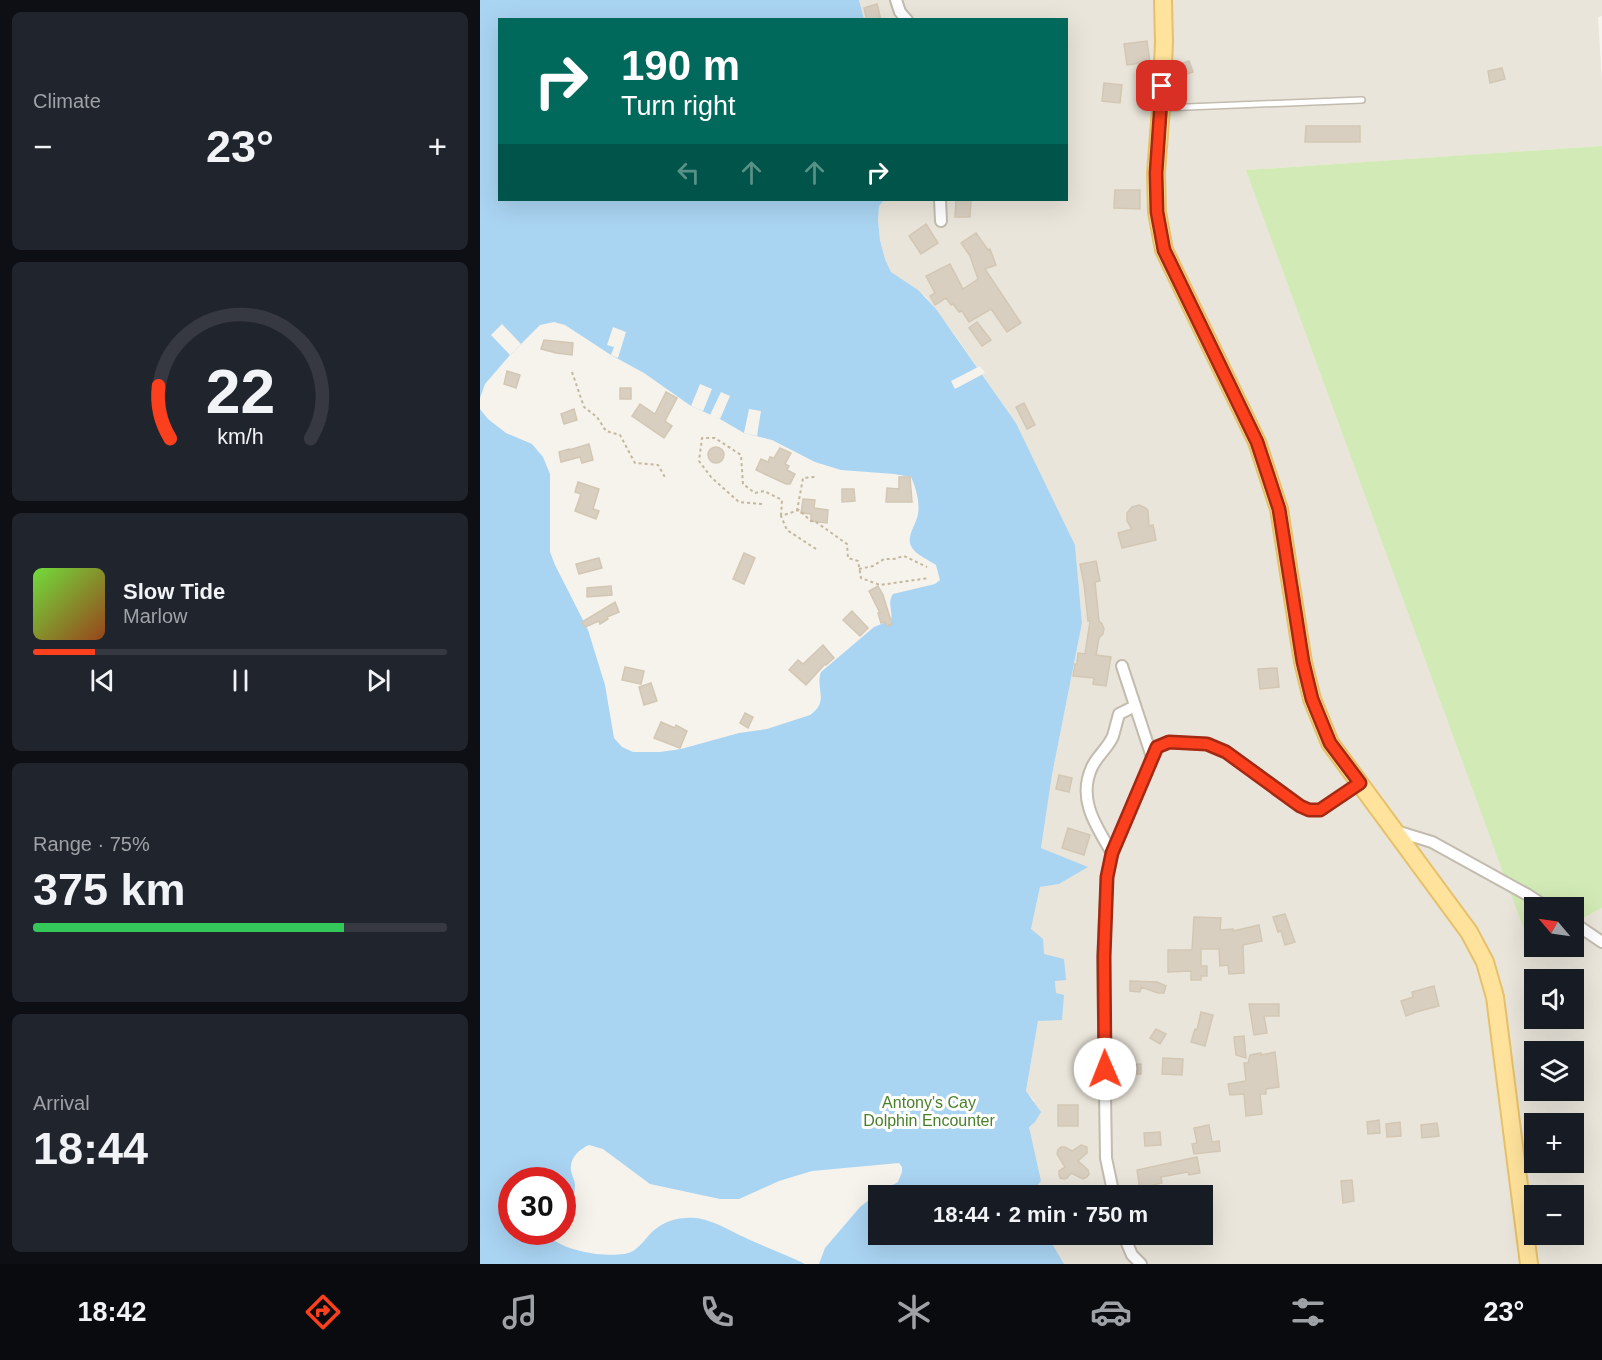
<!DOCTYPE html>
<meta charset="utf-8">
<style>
body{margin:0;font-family:Helvetica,sans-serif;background:#20242c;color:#f1f3f6;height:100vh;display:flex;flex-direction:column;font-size:22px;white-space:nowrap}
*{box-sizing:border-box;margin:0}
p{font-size:20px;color:#9ea1a6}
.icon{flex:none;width:33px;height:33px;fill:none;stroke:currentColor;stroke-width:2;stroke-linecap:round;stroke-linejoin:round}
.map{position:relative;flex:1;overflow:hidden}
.side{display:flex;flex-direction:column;gap:12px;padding:12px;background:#0d0f14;width:480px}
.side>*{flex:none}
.hud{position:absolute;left:18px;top:18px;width:570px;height:183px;border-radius:0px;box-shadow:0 6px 24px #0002;background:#00695c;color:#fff;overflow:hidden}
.needle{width:39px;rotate:299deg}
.fabs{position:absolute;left:1044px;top:897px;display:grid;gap:12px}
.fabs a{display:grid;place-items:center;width:60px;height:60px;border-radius:0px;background:#171b24;box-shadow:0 6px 24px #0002;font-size:30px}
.speed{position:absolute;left:18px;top:1167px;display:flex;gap:12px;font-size:30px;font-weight:700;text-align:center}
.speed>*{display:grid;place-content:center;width:78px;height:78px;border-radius:50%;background:#171b24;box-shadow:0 6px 24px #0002;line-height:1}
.speed .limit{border:9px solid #d22;background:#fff;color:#111}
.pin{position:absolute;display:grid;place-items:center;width:51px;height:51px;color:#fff;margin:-26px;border-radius:12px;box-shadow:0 3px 9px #0006}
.me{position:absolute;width:66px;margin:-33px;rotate:359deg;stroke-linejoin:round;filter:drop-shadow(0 0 4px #0008)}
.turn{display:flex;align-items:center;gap:21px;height:126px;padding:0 24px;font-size:27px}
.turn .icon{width:78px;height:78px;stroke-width:2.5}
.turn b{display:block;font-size:42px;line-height:51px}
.lanes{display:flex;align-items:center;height:57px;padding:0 24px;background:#0003;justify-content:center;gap:30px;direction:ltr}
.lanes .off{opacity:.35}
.big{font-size:45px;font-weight:700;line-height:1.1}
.side .card{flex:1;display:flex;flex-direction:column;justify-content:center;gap:9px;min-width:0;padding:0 21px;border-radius:9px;background:#20242c}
.side .dial{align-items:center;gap:0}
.dial svg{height:156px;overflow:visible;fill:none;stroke:#363941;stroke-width:7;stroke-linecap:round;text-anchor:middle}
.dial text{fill:#f1f3f6;stroke:none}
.song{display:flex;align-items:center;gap:18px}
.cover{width:72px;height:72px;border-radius:9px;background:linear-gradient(135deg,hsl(100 70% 55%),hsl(20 70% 35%))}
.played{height:6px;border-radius:3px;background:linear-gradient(90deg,#fc3f1d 15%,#363941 15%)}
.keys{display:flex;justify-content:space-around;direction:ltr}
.heat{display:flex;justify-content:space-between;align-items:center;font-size:33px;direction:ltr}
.charge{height:9px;border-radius:4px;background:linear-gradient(90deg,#34c759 75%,#363941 0)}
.trip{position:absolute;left:388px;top:1185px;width:345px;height:60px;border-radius:0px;background:#171b24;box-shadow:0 6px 24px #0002;font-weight:700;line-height:60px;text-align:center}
.tab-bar{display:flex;height:96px;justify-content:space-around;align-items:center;background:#090b0e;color:#9ea1a6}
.tab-bar .icon{width:42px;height:42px}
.tab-bar .on{color:#fc3f1d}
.tab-bar b{font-size:27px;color:#f1f3f6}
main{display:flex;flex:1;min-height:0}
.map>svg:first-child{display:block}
.residential{fill:#eae5da;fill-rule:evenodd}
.green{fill:#d2eab5}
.water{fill:#a9d4f2}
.pier{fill:#f6f3ec}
.building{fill:#d8cfc1;stroke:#d3c7b4;stroke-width:1.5}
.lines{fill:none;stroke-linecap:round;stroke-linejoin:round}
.service-casing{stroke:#c2bbae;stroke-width:8}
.minor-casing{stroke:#c2bbae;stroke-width:14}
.primary-casing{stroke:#e6c16a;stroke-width:20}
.path{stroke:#c4b79f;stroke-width:2;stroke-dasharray:3 3;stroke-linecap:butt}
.service{stroke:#fff;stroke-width:5}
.minor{stroke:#fff;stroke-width:10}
.primary{stroke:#ffe39c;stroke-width:16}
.route-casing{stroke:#a42913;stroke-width:15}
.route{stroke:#fc3f1d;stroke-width:10}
.labels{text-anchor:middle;stroke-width:6;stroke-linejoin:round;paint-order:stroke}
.park-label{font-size:16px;fill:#4a7f2a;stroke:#fff}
</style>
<main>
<section class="side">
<div class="card"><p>Climate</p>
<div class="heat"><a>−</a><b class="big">23°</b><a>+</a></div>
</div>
<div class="card dial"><svg viewBox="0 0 100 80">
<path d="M14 69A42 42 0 1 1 86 69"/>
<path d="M14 69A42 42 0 0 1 8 42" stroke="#fc3f1d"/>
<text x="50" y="56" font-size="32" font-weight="700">22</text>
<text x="50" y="72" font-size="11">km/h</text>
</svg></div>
<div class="card">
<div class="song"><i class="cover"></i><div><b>Slow Tide</b><p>Marlow</p></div></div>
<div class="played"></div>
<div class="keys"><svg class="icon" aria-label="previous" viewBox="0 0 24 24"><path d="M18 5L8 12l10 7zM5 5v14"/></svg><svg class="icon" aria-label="pause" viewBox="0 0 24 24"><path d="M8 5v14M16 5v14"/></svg><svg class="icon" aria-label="next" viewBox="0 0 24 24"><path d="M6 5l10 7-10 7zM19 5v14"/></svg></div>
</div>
<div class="card"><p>Range · 75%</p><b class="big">375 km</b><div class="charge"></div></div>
<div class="card"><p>Arrival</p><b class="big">18:44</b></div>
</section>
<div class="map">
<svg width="1122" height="1264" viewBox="0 0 1122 1264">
<rect width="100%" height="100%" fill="#f6f3ec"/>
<path class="residential" d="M379,0h743v16l-4,1 4,65v64l-355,24 284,776 3,-2v2h40v-23l28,-15v356h-538l-17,-29 156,-1v-38l-171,-1 1,-5 -4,-64 6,-4 -1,-22 -8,-8 12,-72h24l-6,-27 -1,-13h11l-23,-26 -12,-24 9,-43 19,-3 28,-17 -46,-19 11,-73 30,-152 -7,-78 -59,-122 -61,-88 -29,-38 -35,-25 -6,-13 -5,-19 -2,-20 1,-14 5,-6h182v-180l-202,-1zM1054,980h40v38h-40zM1054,1052h40v38h-40zM1054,1124h40v38h-40zM1054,1196h40v38h-40z"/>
<polygon class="green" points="1122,146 1122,908 1094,923 1094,908 1054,908 1054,944 1050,946 766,170"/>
<path class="water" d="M0,0h379l5,19 -364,1v180h384l-5,6 -1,14 2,20 5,19 6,13 27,18 18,19 80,114 59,122 7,78 -30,152 -11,73 47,19 -29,17 -19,3 -9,42 12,10 1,15 20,5 2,21 -11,1 1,12 8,2 -2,25 -24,1 -12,70 15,21 -6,10 -6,5 12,54 -8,9 -1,5 -153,1v38l168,1 17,29h-245l6,-16 35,-41 15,-12 23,-13 4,-10v-5l-3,-4 -87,8 -33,10 -40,18h-19l-70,-15 -47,-35 -14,-4c-10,4 -20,14 -18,26 1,5 4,9 4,14 0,10 -3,22 -12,24l-1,-29h-50v52h36c2,2 3,5 5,7 13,13 64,21 80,12 8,-5 13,-13 19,-19 12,-11 27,-15 43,-14 17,1 39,15 55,22 18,8 37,15 55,24h-325v-860v5l8,10 18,14 26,11 11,13 7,17v78l5,13 33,65 17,55 9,53 8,9 11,5h27l21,-3 58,-16 28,-4 43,-14c20,-14 5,-25 11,-43l53,-45 17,-7c2,-9 -4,-17 2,-26l42,-10 5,-4 -4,-15c-7,-5 -18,-9 -23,-16 -9,-11 3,-23 5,-35 2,-12 -2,-26 -7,-37l-17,-3 -53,-4 -26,-8 -43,-22 -28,-7 -24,-14 -29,-13 -47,-33 -33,-18 -46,-30 -11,-3 -14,3 -30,30 -25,29 -5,14z"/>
<g class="pier">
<polygon points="22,324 41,344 30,355 11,335"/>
<polygon points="133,327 146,332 138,358 131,355 134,347 127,345"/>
<polygon points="500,366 505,373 475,389 471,381"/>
<polygon points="220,384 232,389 223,411 211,406"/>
<polygon points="241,392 250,396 240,419 230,415"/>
<polygon points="269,409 281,411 277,436 264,433"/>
</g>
<g class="building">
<polygon points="397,4 401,20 387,20 384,8"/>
<polygon points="667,41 670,62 647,65 644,44"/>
<polygon points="709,61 713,72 701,76 697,65"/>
<polygon points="1022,68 1025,79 1010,83 1008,71"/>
<polygon points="624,83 642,85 640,103 622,101"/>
<polygon points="826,126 880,126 880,142 825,142"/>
<polygon points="635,190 660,190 660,209 634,208"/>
<polygon points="476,200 491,200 490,217 475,217"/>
<polygon points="446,224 458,243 441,254 429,236"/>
<polygon points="496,233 508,250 510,249 516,265 505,269 541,323 527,332 511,309 489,322 482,311 479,312 473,304 471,305 466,298 455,305 450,296 455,293 446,276 470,264 483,289 498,279 490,256 481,243"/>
<polygon points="497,322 511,340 502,346 489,328"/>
<polygon points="64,340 93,343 92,355 76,353 61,349"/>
<polygon points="27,371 40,375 36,388 24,384"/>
<rect x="140" y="388" width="11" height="11"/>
<polygon points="186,392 197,398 185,421 192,426 184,438 152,416 160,404 175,414"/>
<polygon points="544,403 555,425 547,429 536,407"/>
<polygon points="94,409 97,420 84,424 81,414"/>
<polygon points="109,444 113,460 102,463 100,457 81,462 79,452 89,449 89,450"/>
<circle cx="236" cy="455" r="8"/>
<polygon points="300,448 311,453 305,464 309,466 307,470 315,474 310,484 306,484 276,470 281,459 288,462 290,457 294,458"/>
<polygon points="419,477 430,477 432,502 406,502 407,488 419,489"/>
<polygon points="98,482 119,489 113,509 119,511 116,519 95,511 101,494 95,492"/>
<polygon points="362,489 374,489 375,501 362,502"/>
<polygon points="323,499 335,500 334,508 348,510 347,523 331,521 331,514 321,513"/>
<polygon points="659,505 666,508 668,511 669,526 673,525 676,540 642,548 638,533 652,529 647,521 647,513 652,507"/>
<polygon points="264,553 275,558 264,584 253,579"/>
<polygon points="119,558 122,568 99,574 96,564"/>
<polygon points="616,561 620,581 615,582 619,621 622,624 624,629 623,634 619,638 616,655 631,657 626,686 613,684 614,678 593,676 595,664 597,664 598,653 605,654 610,621 608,621 604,584 600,564"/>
<polygon points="131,586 132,595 107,597 107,588"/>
<polygon points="398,586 403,595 412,624 407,626 405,622 401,623 398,613 400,613 389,591"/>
<polygon points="135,602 139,612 127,617 128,619 120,624 119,621 105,627 102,622"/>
<polygon points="372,611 388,628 380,636 363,620"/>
<polygon points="343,645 354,658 346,665 345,664 326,685 309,670 318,660 323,664"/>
<polygon points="145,667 164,671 161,684 142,680"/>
<polygon points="797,668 799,687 780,689 778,669"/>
<polygon points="171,683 177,701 164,705 159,687"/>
<polygon points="265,713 273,717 268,728 260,723"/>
<polygon points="181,722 195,728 196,725 207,731 200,748 174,738"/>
<polygon points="579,775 592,778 589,792 576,789"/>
<polygon points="588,828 610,835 604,855 582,848"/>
<polygon points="805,914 815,942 805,945 801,931 798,932 793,917"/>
<polygon points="714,917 741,918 740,930 753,929 753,931 779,925 782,941 763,945 764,973 749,974 748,965 740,966 739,949 721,949 721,966 727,966 727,976 721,976 721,980 711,980 711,971 688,972 688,950 712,950"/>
<polygon points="650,981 677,982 686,986 684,993 678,993 661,987 660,992 650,991"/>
<polygon points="954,986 959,1006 936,1012 926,1016 921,1001 933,997 932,992"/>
<polygon points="769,1004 799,1004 799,1016 784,1016 787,1033 774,1035"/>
<polygon points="721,1012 733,1015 725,1046 711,1042 715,1029 717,1030"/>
<polygon points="676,1029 686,1034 680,1044 670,1038"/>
<polygon points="764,1036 766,1058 756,1055 754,1037"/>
<polygon points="795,1052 799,1087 786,1089 786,1094 780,1094 782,1114 766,1116 764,1094 750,1095 748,1084 766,1081 764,1063 768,1063 770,1055 781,1053 781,1055"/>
<polygon points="683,1058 703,1059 702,1075 682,1074"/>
<polygon points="661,1064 661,1074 646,1074 646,1065"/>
<rect x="578" y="1105" width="20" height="21"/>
<polygon points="899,1120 900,1133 888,1134 887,1122"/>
<polygon points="920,1122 921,1136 907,1137 906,1124"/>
<polygon points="957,1123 959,1136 942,1138 941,1125"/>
<polygon points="729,1125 732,1142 739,1141 740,1151 714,1154 712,1144 717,1143 714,1128"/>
<polygon points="680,1132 681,1145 665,1146 664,1133"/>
<polygon points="601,1145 607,1147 607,1153 598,1161 608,1170 609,1174 607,1177 603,1179 591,1173 587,1178 584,1179 580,1178 579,1175 579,1171 585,1167 577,1154 578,1150 581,1147 585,1147 592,1151"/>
<polygon points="717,1157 720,1173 709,1175 708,1172 681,1177 682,1183 673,1185 675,1193 661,1196 657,1170"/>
<polygon points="872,1180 874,1201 863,1203 861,1181"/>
</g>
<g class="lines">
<g class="service-casing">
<polyline id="service" points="683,108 882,100"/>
</g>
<g class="minor-casing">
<g id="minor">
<polyline points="416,0 420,12 427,20"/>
<polyline points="460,200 461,221"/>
<polyline points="642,666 672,757"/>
<polyline points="916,831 952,842 1048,895 1068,908"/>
<path d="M632,853c-16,-27 -35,-54 -20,-86 5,-11 16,-19 21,-31 2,-7 4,-15 6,-22l16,-8"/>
<polyline points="1094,923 1122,942"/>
<polyline points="634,1196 626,1158 623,957 627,877 632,853 677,747 689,742 727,744 746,752 821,806 829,810 840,810 880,783"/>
<polyline points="643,1234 652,1255 661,1264"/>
</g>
</g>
<g class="primary-casing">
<polyline id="primary" points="683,0 684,42 681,108 676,173 677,212 684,250 777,442 799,509 823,662 832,699 850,743 989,932 1005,962 1015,997 1049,1264"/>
</g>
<g class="path">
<polyline points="92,372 104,407 117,417 126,431 140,435 155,463 178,465 186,479"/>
<polyline points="282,504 259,502 231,477 219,461 222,438 235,438 261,455 263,484 275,493 284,491 302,500 301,516"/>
<polyline points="317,511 323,478 336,477"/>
<polyline points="336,549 307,530 301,516 319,510 331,521 336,522 367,544 368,558 378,561 381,578 400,585 449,578"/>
<polyline points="379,569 393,566 404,559 414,559 424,556 447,567"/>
</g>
<use href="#service" class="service"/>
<use href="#minor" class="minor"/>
<use href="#primary" class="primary"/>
</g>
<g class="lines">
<g class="route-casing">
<polyline id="route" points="625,1069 624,957 627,877 632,853 677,747 689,742 727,744 746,752 820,806 829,810 840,810 880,783 850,743 832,699 823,662 799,509 777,442 684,250 677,212 676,173 682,86"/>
</g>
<use href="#route" class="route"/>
</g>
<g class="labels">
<g class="park-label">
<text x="449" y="1108">Antony's Cay<tspan x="449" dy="18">Dolphin Encounter</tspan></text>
</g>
</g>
</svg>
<div class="fabs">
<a><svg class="needle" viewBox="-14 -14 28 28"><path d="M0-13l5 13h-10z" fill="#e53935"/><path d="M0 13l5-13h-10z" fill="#9ea1a6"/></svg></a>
<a><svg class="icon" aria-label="sound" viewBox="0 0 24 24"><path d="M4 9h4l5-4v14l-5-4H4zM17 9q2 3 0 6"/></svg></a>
<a><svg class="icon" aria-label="layers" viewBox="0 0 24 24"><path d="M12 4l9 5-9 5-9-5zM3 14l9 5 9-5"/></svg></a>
<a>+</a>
<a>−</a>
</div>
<div class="speed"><div class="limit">30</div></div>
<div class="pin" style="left:682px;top:86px;background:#d93025"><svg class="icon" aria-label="arrive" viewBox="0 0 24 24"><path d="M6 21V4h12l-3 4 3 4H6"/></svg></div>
<svg class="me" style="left:625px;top:1069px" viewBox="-20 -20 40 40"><circle r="19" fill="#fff"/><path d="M0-13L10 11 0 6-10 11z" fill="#fc3f1d"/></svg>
<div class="trip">18:44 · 2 min · 750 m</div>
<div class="hud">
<div class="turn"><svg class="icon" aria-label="right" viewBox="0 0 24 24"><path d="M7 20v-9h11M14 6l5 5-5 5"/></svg><div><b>190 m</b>Turn right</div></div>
<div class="lanes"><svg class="icon off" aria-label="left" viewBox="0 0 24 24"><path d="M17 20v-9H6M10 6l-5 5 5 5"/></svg><svg class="icon off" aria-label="ahead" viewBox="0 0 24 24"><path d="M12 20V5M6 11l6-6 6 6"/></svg><svg class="icon off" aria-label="ahead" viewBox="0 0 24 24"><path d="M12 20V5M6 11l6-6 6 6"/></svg><svg class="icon" aria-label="right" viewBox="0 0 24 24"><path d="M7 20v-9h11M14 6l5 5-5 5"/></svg></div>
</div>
</div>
</main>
<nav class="tab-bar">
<b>18:42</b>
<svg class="icon on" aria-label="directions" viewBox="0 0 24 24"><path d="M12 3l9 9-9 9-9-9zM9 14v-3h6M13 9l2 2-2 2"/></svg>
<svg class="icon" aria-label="music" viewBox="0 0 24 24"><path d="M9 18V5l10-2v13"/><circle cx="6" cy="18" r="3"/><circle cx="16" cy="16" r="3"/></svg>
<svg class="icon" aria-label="phone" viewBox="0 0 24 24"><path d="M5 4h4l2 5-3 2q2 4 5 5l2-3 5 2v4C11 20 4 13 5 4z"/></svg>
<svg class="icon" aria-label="climate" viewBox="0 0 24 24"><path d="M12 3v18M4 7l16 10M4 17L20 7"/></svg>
<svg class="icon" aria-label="car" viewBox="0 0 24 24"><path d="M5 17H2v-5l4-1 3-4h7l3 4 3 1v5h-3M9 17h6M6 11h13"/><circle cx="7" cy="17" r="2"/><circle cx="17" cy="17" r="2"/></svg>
<svg class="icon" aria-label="filters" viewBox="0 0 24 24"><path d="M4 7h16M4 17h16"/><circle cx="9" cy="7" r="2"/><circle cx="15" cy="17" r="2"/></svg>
<b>23°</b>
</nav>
